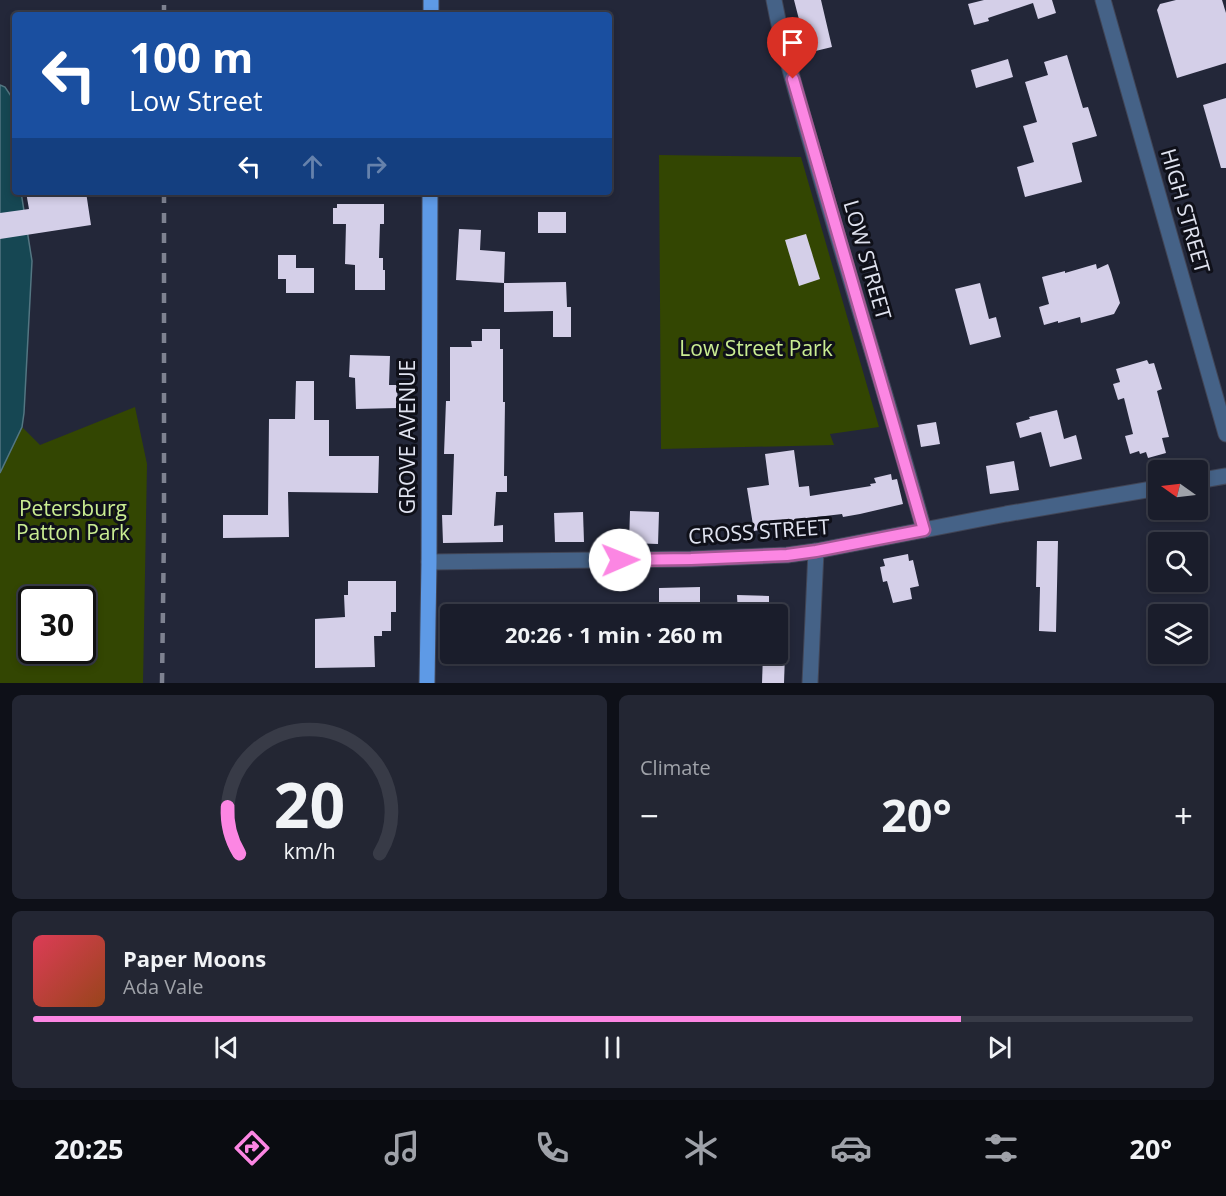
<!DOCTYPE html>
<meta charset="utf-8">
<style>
body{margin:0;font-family:"Open Sans",sans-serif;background:#232633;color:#f1f3f6;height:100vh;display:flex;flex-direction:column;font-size:22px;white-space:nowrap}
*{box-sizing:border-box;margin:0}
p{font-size:20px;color:#9fa2a9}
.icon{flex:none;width:33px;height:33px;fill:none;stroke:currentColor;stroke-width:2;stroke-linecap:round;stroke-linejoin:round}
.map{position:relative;height:683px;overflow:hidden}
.sheet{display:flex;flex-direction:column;gap:12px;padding:12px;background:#0e1018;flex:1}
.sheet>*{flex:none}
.banner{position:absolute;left:12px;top:12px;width:600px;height:183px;border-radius:6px;box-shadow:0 3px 9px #0003,0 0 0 2px #383b47;background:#1a4fa0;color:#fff;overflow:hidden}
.needle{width:39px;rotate:284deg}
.tools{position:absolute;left:1148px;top:460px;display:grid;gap:12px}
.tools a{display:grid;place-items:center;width:60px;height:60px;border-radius:6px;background:#1a1d2b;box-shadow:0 3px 9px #0003,0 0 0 2px #383b47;font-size:30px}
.speed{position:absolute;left:18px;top:586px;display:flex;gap:12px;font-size:30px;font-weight:700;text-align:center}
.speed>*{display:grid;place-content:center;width:78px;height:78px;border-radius:50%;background:#1a1d2b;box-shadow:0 3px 9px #0003,0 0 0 2px #383b47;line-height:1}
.speed .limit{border:3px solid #111;border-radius:9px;background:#fff;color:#111}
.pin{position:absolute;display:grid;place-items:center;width:51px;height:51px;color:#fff;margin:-62px -26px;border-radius:50% 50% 50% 0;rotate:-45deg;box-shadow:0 0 6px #0007}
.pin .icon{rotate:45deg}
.me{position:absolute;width:66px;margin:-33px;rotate:89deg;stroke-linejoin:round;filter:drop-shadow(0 0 4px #0008)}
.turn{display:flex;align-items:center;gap:21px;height:126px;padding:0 18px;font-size:27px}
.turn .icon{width:78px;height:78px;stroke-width:2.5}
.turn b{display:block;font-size:42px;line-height:51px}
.lanes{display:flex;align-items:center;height:57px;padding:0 18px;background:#0003;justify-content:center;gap:30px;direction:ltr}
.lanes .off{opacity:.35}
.big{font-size:45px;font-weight:700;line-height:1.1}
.sheet .card{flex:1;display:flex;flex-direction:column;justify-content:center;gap:9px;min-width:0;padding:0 21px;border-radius:9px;background:#232633}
.sheet .dial{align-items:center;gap:0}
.dial svg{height:156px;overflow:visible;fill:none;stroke:#383b47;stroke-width:7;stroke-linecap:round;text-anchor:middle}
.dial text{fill:#f1f3f6;stroke:none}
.song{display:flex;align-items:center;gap:18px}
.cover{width:72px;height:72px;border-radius:9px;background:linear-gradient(135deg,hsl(350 70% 55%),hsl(20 70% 35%))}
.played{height:6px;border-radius:3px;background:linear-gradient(90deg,#fc86e3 80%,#383b47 80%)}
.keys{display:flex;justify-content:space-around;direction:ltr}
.heat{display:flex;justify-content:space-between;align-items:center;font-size:33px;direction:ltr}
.sheet .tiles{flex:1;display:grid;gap:12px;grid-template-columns:1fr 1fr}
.card:last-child{grid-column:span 2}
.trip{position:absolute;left:440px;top:604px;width:348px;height:60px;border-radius:6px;background:#1a1d2b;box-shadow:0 3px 9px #0003,0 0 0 2px #383b47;font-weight:700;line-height:60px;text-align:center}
.tab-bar{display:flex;height:96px;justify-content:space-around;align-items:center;background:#0a0c11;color:#9fa2a9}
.tab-bar .icon{width:42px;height:42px}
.tab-bar .current{color:#fc86e3}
.tab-bar b{font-size:27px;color:#f1f3f6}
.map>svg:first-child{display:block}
.green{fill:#334602;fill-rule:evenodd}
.water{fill:#164753;stroke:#537682;stroke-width:1.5}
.building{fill:#d4cfe8}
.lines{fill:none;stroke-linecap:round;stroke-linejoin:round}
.minor-casing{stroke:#414556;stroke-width:17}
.major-casing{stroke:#414556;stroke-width:17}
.minor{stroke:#456287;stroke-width:15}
.major{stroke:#5e9ae6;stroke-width:15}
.rail{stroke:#7e8291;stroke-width:4.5;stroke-dasharray:10 10;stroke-linecap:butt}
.route-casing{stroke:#a45794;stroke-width:15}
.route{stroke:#fc86e3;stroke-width:10}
.labels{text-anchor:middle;stroke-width:6;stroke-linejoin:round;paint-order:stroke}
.street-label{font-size:21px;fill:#e0e3f0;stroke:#0f1019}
.park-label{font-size:21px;fill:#caed92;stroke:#0f1019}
</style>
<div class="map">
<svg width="1226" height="683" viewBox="0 0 1226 683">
<rect width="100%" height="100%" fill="#232739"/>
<g class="green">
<polygon points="659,155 801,157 879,427 830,434 834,445 661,449"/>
<path d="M135,407l12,57 -4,219h-143v-210l22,-46 18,18zM32,600h50v51h-50z"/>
</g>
<polygon class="water" points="0,85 5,87 13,99 15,133 15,192 21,192 32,261 24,413 22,427 0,473"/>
<g class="building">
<polygon points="794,0 821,0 832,47 799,55 795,37 803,35"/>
<polygon points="984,0 1052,0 1056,13 1038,19 1033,3 988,18 989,21 974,25 968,4"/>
<polygon points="1176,0 1222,0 1226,13 1226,63 1177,78 1157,10 1160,4"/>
<polygon points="1067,55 1083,108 1088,107 1097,136 1072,143 1082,182 1025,197 1017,167 1034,162 1023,126 1037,122 1025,82 1048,75 1044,62"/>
<polygon points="1008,59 1013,77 976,88 971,70"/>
<polygon points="1226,98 1226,168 1221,168 1203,105"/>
<polygon points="26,192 86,192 91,225 0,239 0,213 29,209"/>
<polygon points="337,204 384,204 384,224 380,224 379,258 383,258 383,270 385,270 385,290 355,290 355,265 345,264 346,224 333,224 333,208 337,208"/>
<rect x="538" y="212" width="28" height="21"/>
<polygon points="459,229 481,230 480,250 505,252 504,283 456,280"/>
<polygon points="806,234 820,279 799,286 785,240"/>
<polygon points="278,255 296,255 296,268 314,268 314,293 286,293 286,279 278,279"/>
<polygon points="1096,264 1097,269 1108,264 1111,272 1120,303 1114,314 1081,323 1080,317 1058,323 1058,321 1044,325 1039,307 1049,304 1042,277 1065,271 1065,273"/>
<polygon points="566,282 567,307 571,307 571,337 553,337 553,311 504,312 504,283"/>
<polygon points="980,283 989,319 996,317 1001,337 970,345 955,289"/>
<polygon points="482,329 500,329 500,349 503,349 503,402 505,402 504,476 507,476 507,492 496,492 494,526 503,525 503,542 443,543 442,515 452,515 454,454 444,454 446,401 450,401 450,347 472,347 471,341 482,341"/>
<polygon points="350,355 390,356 389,385 397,385 398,408 356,409 355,378 349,377"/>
<polygon points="1147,360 1149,364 1154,363 1162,389 1157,391 1169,437 1162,438 1166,453 1148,458 1146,452 1140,454 1139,451 1130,454 1125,436 1133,434 1124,398 1118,400 1113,384 1120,382 1116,369"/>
<polygon points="296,381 314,381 314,420 329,420 329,456 379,456 378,493 288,492 289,537 223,538 223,515 268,515 269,419 295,419"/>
<polygon points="1057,410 1064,439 1076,435 1082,459 1050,467 1041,432 1020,438 1016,423 1030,419 1029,417"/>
<polygon points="936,422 940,444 921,447 917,425"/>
<polygon points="794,450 799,487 809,486 810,496 871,486 870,484 876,483 874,478 891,474 892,480 897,479 903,504 860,514 843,517 842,514 800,519 801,523 770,527 770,528 754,531 747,488 769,485 765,454"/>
<polygon points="1014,461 1019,490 990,494 986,466"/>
<polygon points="630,511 659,512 658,544 629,543"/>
<polygon points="583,512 584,542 555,542 554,513"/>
<polygon points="1037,541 1058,541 1056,632 1039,631 1040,587 1036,587"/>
<polygon points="908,554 909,561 913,560 919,586 910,588 912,599 893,603 887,581 883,582 880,567 885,566 883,559"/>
<polygon points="348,581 396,581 396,612 391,612 391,631 382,631 382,636 374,636 375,667 315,668 315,619 345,617 344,595 348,595"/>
<polygon points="700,587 700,611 659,612 659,588"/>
<polygon points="737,595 769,596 769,615 738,615"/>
<polygon points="763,654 785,654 784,683 762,683"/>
</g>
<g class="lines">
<g class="minor-casing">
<g id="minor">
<path d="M774,0c11,58 29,115 45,172 34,119 72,238 105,358"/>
<polyline points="1103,0 1226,434"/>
<polyline points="1197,481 1226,476"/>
<polyline points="429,562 691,559 787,555 816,551 1006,514 1158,488"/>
<polyline points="810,683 816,551"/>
</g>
</g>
<g class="major-casing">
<g id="major">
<polyline points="431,15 431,0"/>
<polyline points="427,683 429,562 430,192"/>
</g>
</g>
<use href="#minor" class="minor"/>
<use href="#major" class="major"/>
<g class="rail">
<polyline points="164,15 164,0"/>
<polyline points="162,683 164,531 164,192"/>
</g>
</g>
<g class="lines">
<g class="route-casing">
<polyline id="route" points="620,560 691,559 787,555 816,551 924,530 793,79"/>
</g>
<use href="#route" class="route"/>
</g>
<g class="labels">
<g class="street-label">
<text transform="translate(1185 211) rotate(74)" y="7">HIGH STREET</text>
<text transform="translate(867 260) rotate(74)" y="7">LOW STREET</text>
<text transform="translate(408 437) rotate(-90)" y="7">GROVE AVENUE</text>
<text transform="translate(759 532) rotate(-4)" y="7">CROSS STREET</text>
</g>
<g class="park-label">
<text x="756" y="356">Low Street Park</text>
<text x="73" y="516">Petersburg<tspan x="73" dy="24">Patton Park</tspan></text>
</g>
</g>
</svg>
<div class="tools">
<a><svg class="needle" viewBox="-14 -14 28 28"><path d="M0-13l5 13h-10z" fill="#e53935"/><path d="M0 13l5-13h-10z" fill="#9fa2a9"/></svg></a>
<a><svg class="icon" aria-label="search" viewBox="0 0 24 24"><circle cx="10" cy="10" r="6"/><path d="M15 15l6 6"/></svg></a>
<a><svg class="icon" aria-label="layers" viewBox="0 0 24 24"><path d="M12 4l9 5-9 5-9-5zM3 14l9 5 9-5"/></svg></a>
</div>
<div class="speed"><div class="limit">30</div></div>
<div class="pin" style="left:793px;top:79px;background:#d93025"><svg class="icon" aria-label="arrive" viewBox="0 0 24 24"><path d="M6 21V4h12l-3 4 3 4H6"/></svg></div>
<svg class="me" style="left:620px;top:560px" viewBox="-20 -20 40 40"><circle r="19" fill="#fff"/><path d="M0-13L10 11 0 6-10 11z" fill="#fc86e3"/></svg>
<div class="trip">20:26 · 1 min · 260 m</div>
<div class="banner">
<div class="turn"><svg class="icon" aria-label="left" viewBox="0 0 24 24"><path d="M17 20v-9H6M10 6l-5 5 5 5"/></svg><div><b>100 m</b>Low Street</div></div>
<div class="lanes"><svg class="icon" aria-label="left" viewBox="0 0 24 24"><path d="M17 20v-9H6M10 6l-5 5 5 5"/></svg><svg class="icon off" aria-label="ahead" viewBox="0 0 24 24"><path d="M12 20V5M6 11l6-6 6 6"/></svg><svg class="icon off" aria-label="right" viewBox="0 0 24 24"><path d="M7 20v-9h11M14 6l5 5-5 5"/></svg></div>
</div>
</div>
<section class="sheet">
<div class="tiles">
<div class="card dial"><svg viewBox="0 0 100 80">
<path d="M14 69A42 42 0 1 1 86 69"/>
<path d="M14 69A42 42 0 0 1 8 45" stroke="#fc86e3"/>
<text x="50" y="56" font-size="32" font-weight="700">20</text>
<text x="50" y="72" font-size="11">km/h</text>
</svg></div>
<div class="card"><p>Climate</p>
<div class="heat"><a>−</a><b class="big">20°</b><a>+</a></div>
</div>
<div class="card">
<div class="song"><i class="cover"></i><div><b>Paper Moons</b><p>Ada Vale</p></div></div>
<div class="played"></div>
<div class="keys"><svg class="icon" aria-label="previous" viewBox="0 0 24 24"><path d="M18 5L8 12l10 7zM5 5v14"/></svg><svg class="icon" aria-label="pause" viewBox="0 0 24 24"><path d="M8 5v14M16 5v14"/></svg><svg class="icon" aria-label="next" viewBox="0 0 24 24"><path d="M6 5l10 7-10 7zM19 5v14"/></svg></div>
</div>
</div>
</section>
<nav class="tab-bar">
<b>20:25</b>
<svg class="icon current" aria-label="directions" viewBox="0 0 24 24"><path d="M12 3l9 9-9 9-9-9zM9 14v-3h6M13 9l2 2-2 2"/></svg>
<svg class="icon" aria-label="music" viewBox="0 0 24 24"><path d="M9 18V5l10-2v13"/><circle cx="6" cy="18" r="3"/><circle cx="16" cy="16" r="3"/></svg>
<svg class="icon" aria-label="phone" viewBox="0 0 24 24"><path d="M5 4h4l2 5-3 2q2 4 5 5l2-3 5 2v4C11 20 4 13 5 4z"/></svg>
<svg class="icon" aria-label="climate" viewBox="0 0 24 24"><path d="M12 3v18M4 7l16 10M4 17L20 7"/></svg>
<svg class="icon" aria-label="car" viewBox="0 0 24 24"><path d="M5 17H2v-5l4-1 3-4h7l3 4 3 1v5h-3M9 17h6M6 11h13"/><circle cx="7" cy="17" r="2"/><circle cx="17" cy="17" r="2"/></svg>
<svg class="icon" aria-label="filters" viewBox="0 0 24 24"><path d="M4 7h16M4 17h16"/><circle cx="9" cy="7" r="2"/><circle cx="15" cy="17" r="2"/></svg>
<b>20°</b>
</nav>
